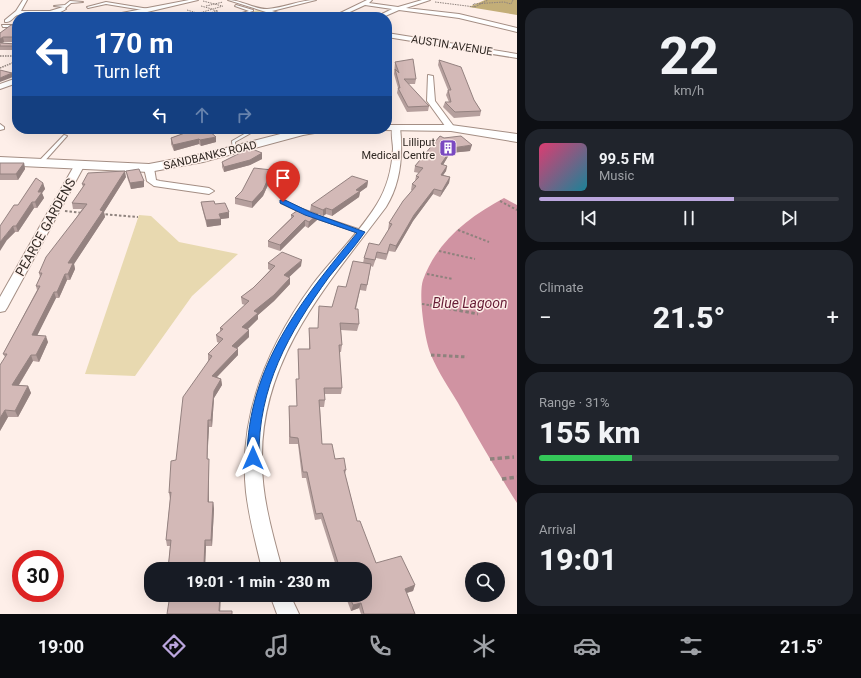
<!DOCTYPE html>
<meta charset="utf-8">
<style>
body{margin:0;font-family:Roboto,sans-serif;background:#20242c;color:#f1f3f6;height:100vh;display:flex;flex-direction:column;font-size:15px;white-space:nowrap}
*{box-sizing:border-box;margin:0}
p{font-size:13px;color:#9ea1a6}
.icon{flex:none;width:22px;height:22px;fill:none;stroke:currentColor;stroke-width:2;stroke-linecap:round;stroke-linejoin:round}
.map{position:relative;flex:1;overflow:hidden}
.details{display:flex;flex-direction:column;gap:8px;padding:8px;background:#0d0f14;width:344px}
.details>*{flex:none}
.banner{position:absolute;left:12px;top:12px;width:380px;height:122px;border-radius:16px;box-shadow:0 4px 16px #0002;background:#1a4fa0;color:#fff;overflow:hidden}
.buttons{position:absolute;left:465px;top:562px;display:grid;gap:8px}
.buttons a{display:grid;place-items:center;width:40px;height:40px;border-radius:50%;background:#171b24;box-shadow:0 4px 16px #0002;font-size:20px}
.speed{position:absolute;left:12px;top:550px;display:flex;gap:8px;font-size:20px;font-weight:700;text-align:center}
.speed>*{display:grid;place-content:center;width:52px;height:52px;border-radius:50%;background:#171b24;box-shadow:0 4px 16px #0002;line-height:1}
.speed .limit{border:6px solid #d22;background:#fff;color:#111}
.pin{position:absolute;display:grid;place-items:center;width:34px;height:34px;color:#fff;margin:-41px -17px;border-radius:50% 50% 50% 0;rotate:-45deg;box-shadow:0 0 4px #0007}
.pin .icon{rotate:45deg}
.me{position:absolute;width:44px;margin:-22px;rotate:0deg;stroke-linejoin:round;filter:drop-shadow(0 0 3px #0008)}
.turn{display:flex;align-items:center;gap:14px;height:84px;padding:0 16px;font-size:18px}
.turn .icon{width:52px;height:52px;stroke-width:2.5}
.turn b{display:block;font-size:28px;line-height:34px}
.lanes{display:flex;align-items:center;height:38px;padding:0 16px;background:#0003;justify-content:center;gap:20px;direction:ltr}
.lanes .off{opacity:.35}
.big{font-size:30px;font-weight:800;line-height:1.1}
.details .widget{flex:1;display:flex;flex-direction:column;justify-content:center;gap:6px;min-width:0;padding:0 14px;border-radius:16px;background:#20242c}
.details .dial{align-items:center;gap:0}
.dial b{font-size:52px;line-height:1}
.song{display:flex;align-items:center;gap:12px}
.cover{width:48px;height:48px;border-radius:6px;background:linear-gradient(135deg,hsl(340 70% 55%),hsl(190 70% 35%))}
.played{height:4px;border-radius:2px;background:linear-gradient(90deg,#bba6de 65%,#363941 65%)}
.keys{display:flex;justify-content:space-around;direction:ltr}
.heat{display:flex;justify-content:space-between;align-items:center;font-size:22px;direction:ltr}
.charge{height:6px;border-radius:3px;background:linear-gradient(90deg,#34c759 31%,#363941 0)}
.trip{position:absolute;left:144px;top:562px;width:228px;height:40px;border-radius:16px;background:#171b24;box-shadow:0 4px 16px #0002;font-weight:800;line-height:40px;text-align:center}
.menu{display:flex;height:64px;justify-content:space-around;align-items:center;background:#090b0e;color:#9ea1a6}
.menu .icon{width:28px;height:28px}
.menu .current{color:#bba6de}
.menu b{font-size:18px;color:#f1f3f6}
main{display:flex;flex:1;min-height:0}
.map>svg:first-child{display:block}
.green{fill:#e8d9b0}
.forest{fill:#c3ae78}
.water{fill:#d093a2}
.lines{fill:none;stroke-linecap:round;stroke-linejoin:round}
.service-casing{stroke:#a48e84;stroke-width:2}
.minor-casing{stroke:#a48e84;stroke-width:2}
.secondary-casing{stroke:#a48e84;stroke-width:2}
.path-far4{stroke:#8e827d;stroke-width:1;stroke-dasharray:1.5 1;stroke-linecap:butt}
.path-far3{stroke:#8e827d;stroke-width:1.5;stroke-dasharray:1.5 1;stroke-linecap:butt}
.path-far2{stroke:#8e827d;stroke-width:2;stroke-dasharray:2.5 2;stroke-linecap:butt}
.path-far1{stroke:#8e827d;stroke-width:3;stroke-dasharray:3.5 2.5;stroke-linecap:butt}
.path{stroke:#8e827d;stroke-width:3.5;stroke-dasharray:4.5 3;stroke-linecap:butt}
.service{fill:#fff;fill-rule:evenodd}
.minor{fill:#fff;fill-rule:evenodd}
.secondary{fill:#fff;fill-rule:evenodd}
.wall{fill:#b59f9d}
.shaded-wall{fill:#948280}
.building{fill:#d3b9b7;stroke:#948280}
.route{fill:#1a73e8;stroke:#114b97}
.labels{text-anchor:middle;stroke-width:3;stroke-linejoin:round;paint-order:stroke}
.far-street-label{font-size:11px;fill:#302823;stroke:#feefe9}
.far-poi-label{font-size:11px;fill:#302823;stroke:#feefe9;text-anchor:end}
.street-label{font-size:13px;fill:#302823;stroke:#feefe9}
.water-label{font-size:14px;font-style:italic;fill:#661d36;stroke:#feefe9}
</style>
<main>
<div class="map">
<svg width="517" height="614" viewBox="0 0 517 614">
<rect width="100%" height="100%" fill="#feefe9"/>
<g class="green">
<polygon points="261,9 285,17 234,17"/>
<polygon points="139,215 151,216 179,242 238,254 192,296 135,376 85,374"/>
</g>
<polygon class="forest" points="485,0 517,0 517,15 469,7"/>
<path class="water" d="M504,198l13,7v298c-21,-33 -40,-66 -59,-100 -9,-15 -20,-31 -27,-48 -6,-14 -13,-60 -8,-75 14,-39 46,-63 81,-82z"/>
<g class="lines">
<g class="service-casing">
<g id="service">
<polygon points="70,1 83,2 71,3 63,10 62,9 64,7 54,6 65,5"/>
<polygon points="106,2 149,9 150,10 149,11 106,4 88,8 87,7"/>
<polygon points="236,5 253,10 253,11 232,17 228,17 249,11 235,6"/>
<polygon points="2,25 17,25 17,27 3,27"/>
<polygon points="0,124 4,127 4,129 0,130"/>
<polygon points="253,129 258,129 235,142 236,150 233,151 232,141"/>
<polygon points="64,135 67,136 42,164 38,164 38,162"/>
<polygon points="281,201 285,201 310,213 364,231 365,232 364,233 360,233 306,215 281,203"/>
</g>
</g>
<g class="minor-casing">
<g id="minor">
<path d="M23,0h4l-6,11h29l13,-4 3,2c-17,11 -33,1 -48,6 -5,1 -6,8 -13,7v-2l11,-9z"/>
<polygon points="189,0 198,0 126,17 101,17"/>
<path d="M228,0c13,0 26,9 39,9 17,-1 32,-9 49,-9l-44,11 19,6h-9z"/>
<polygon points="367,0 372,0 369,3 398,7 422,0 430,0 406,8 459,14 517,28 517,32 459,18 399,10 383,17 376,17 392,9 365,5 339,17 332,17"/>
<polygon points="387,33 517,54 517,58 387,37"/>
<polygon points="428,75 433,76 435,101 455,128 454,130 448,130 427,101"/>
<polygon points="17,78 17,83 0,89 0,84"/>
<path d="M393,125h6l1,2c3,27 1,56 -14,80 -57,76 -124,149 -124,249 -1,39 10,76 20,113h-20c-6,-25 -13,-51 -16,-77 -8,-77 22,-147 67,-208 20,-26 47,-52 64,-80 10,-16 15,-36 16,-55 0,-7 -3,-17 0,-24z"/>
<polygon points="79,163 84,166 7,308 5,311 0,312 0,297 74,166"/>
<polygon points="149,165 154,168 156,180 160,181 209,188 214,191 209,194 154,186 147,181 144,168"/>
<polygon points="270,595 290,595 299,614 277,614"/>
</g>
</g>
<g class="secondary-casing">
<g id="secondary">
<polygon points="387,125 451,125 517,134 517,142 451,131 383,130 382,129 387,129"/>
<polygon points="300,129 328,129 326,131 303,135 203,162 149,172 0,165 0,157 149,164 202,154"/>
</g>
</g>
<g class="path-far4">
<polyline points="203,1 222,6"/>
<polyline points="435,2 475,7 473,4 504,2 511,4 513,0"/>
<polyline points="201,6 212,9"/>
<polyline points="206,6 223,2"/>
<polyline points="475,7 488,0"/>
<polyline points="187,10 197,13"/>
<polyline points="166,15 174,17"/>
<polyline points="186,17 223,6"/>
<polyline points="192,17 218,11 213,10"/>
</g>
<g class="path-far3">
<polyline points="0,56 17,56"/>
<polyline points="0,68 17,61"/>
</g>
<g class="path-far2">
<polyline points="500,201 517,210"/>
<polyline points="65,211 82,213"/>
<polyline points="101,214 138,217"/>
<polyline points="458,230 489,242"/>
<polyline points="439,251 475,259"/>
<polyline points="427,274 453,279"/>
<polyline points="422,304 436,306"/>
</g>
<g class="path-far1">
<polyline points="430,305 478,314"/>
<polyline points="431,355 467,357"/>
</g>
<g class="path">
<polyline points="490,459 514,457"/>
<polyline points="502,479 517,477"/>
</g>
<use href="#service" class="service"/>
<use href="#minor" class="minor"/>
<use href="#secondary" class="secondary"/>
</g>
<g class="wall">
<polygon points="17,25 17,42 4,42 2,43 16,44 17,43 17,56 14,56 12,52 15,50 0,50 0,33"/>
<polygon points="439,60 474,100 481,111 480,116 454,118 443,107 445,102 449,102 446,95 448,90 438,65"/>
<polygon points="395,62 416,79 415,84 408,84 429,106 428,111 407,112 397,93 398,88 394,74"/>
<polygon points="196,129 216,142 201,146 199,144 174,151 171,144 171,138"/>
<polygon points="440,136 470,151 450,153 443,165 447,166 446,171 443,175 450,177 449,183 440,197 433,194 413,221 395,252 389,251 386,260 376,258 373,267 371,266 366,291 360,290 356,309 359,324 357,331 341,330 342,345 341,352 339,352 342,388 341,394 324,394 325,400 324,407 320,407 322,444 346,470 345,474 357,521 376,563 415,585 413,591 407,593 415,614 361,614 359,608 351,611 345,595 365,595 365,569 337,569 321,519 315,520 306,478 302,478 298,444 289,444 289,406 297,406 296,385 296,379 299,379 298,356 298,349 309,349 309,328 318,328 363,263 364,258 379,245 389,230 388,230 389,223 412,190 411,190 412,184 415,181 416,176 419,173 414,172 415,166"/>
<polygon points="262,153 262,159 250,165 224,172 222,167 222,162"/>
<polygon points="0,163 24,163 25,169 18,180 0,180"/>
<polygon points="126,171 144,181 144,187 131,189 127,177"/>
<polygon points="272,176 263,196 252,208 235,204 235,198"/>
<polygon points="126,177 104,212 105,217 74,264 75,269 70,280 67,280 59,298 56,298 37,335 48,342 39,362 33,361 19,385 28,386 31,393 18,417 8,417 0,431 5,357 3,354 37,290 36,286 40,277 39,273 82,209 73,209 72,203 83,187 82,184"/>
<polygon points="368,181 367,187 360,192 359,197 332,216 326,214 323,216 310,211 311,205"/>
<polygon points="43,183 45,189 42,193 44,198 37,208 34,208 18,232 15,232 7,240 18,205"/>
<polygon points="201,202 215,204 229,218 221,219 221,225 207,227 202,208"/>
<polygon points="318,214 317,220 308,228 305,226 280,251 268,247 268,241 291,218 291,215"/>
<polygon points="268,263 301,266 289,277 290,284 274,301 258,315 258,319 247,329 249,337 237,348 238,355 217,377 221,379 222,385 214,398 212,427 209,427 207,459 209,465 209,502 213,502 214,509 212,546 206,546 205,564 215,564 215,569 168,569 170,546 167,546 166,540 170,499 169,493 176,460 208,361 208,354 219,343 217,342 216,335 220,332 220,328 245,305 242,304 241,297 253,288 270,270 268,269"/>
</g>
<g class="shaded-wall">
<polygon points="3,37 4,42 0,44 0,39"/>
<polygon points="12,73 13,77 0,82 0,78"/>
<polygon points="216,137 216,142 201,146 200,140"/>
<polygon points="199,139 199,144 174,151 173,145"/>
<polygon points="472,145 470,151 450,153 440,170 441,164 452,148"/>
<polygon points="262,153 262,159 250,165 224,172 224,167"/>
<polygon points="24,163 25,169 18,180 16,174"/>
<polygon points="447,166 446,171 439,181 441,175"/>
<polygon points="272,170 272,176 263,196 252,208 252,202"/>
<polygon points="125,171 126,177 104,212 105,217 74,264 75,269 70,280 68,274 68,263 100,210"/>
<polygon points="450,177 449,183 440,197 442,191"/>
<polygon points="144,181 144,187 131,189 130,183"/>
<polygon points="368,181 367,187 360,192 359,197 332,216 332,210 356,190"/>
<polygon points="43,183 45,189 42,193 44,198 37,208 35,202 38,192"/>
<polygon points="434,189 433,194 413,221 395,252 396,246 414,215"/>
<polygon points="32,202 34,208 18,232 16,226"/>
<polygon points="326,208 326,214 323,216 323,210"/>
<polygon points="229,212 229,218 221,219 221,225 207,227 206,220 219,214"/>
<polygon points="318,214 317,220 308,228 309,222"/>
<polygon points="305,220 305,226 280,251 280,245"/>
<polygon points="13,226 15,232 7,240 0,251 0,242"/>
<polygon points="302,260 301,266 284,282 284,275"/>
<polygon points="65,274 67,280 59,298 57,292"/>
<polygon points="290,278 290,284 274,301 258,315 258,319 243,334 242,327 254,311"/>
<polygon points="54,292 56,298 34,342 32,335"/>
<polygon points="249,330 249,337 232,353 232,346"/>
<polygon points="46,336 48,342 39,362 36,355"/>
<polygon points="238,349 238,355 212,382 212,376"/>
<polygon points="31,355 33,361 15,391 12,385"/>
<polygon points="221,379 222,385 214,398 212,427 211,420 214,391"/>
<polygon points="28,386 31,393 18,417 15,411"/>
<polygon points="5,410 8,417 0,431 0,418"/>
<polygon points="208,420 209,427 207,465 207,459"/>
<polygon points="209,459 209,509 208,502"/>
<polygon points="213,502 214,509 212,546 211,540"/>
<polygon points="205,540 206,546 205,569 204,564"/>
<polygon points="415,585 413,591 402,594 405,589"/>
<polygon points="220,595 221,595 220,614 219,611"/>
<polygon points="361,603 359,608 351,611 353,605"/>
</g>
<g class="building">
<polygon points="11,25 17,25 17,41 16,37 3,37 0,39 0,33"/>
<polygon points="0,42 1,43 16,44 17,43 17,46 0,46"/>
<polygon points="413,59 416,79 404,79 429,106 408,107 398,88 400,88 395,69 399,73 395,62"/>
<polygon points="439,60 461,67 474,100 481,111 455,112 445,102 451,102 448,90 451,90"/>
<polygon points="0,70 12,73 0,78"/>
<polygon points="196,129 207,129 216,137 200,140 199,139 173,145 171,138"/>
<polygon points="440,136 444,138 461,136 472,145 452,148 441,164 447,166 441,175 450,177 442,191 434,189 414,215 396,246 390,244 387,254 377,252 375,260 364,258 369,243 379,245 392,224 389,223 403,201 416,186 412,184 419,177 416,176 423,168 415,166"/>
<polygon points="250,148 262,153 250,160 224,167 222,162"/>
<polygon points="0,163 24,163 16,174 0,174"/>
<polygon points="254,168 272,170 263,190 252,202 235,198 242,191"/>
<polygon points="139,169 144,181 130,183 126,171"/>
<polygon points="125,171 100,210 103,211 68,263 73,263 68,274 65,274 57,292 54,292 32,335 46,336 36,355 31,355 12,385 28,386 15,411 5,410 0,418 0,365 7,354 3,354 40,286 36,286 42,273 39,273 46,257 87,204 72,203 85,184 82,184 88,173"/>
<polygon points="352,176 368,181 356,190 360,191 332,210 326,208 323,210 311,205"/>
<polygon points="36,178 43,183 38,192 42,192 35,202 32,202 16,226 13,226 0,242 0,226 14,205 18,205"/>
<polygon points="214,201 215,204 225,203 229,212 219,214 221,219 206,220 201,202"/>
<polygon points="301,208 318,214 309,222 305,220 280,245 268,241 294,216 291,215"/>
<polygon points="282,252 302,260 284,275 290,278 274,295 254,311 258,313 242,327 249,330 232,346 238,349 212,376 221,379 214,391 211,420 208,420 207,459 209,459 208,502 213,502 211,540 205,540 204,564 215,564 215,569 168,569 171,540 166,540 171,492 169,493 171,461 176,460 183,397 212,356 208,354 223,339 216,335 223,329 220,328 249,301 241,297 253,288 275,266 268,263"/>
<polygon points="353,261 371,264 367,285 361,284 355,309 358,309 359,324 340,323 342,345 339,345 342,388 324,388 325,400 319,400 322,444 332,444 335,459 344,458 346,470 344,470 357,521 360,521 376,563 401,556 415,585 405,589 415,614 364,614 361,603 353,605 349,595 365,595 365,569 340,569 322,513 316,514 307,472 303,472 298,438 290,437 289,406 297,406 296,379 299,379 298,349 310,349 309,328 318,328 319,306 332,307 338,286 346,287"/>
<polygon points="170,595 220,595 219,611 232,611 232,614 167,614"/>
</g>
<path class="route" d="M280,200h5l25,12 55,20c-11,16 -24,30 -36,45 -41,57 -71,110 -70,181l-1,4 -5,1 -4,-1 -2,-4c1,-92 54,-157 110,-225l-52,-18 -25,-12z"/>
<defs>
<g id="building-square" transform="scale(0.9)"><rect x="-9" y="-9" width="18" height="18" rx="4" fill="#7a49c1" stroke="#feefe9"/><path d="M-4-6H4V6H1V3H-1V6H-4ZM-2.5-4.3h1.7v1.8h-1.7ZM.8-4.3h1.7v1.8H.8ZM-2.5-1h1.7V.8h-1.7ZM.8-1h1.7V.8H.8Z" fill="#fff"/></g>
</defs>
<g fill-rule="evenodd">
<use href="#building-square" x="448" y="148"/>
</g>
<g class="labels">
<g class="far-street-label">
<text transform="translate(452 45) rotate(9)" y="4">AUSTIN AVENUE</text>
<text transform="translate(210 155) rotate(-13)" y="4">SANDBANKS ROAD</text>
</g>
<g class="far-poi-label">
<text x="435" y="146">Lilliput<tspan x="435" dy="13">Medical Centre</tspan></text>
</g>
<g class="street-label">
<text transform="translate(45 227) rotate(-61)" y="5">PEARCE GARDENS</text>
</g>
<g class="water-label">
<text x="470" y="308">Blue Lagoon</text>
</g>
</g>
</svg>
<div class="buttons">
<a><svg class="icon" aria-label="search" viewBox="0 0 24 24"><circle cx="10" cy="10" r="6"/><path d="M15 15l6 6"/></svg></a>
</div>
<div class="speed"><div class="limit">30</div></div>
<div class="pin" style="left:283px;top:202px;background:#d93025"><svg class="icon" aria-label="arrive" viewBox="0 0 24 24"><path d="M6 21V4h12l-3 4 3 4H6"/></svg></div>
<svg class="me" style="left:253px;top:458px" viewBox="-20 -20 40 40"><path d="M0-17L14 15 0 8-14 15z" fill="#1a73e8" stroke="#fff" stroke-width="4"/></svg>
<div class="trip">19:01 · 1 min · 230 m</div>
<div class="banner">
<div class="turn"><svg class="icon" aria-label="left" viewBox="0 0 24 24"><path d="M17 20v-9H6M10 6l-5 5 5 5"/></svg><div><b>170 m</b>Turn left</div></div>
<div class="lanes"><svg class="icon" aria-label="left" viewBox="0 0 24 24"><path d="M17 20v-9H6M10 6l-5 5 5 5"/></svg><svg class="icon off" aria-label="ahead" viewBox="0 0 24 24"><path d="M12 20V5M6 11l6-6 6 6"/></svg><svg class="icon off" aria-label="right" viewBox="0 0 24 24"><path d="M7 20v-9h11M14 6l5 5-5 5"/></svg></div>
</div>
</div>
<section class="details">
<div class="widget dial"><b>22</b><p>km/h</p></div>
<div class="widget">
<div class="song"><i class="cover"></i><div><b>99.5 FM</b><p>Music</p></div></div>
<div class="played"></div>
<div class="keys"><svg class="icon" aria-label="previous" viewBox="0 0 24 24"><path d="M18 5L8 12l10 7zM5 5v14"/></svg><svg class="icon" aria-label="pause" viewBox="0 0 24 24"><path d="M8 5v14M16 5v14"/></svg><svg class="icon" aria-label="next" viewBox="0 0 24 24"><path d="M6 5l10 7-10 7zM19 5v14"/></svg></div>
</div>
<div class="widget"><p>Climate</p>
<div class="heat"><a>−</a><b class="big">21.5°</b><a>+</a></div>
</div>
<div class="widget"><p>Range · 31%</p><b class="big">155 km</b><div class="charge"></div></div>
<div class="widget"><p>Arrival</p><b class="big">19:01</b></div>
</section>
</main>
<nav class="menu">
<b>19:00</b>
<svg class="icon current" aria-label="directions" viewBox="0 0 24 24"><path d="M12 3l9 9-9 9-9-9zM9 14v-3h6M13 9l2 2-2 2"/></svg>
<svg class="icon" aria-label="music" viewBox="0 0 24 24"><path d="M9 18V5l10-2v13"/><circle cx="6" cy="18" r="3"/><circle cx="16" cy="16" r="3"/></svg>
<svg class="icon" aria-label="phone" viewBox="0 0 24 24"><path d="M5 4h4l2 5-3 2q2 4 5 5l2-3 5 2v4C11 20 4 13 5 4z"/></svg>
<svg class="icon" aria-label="climate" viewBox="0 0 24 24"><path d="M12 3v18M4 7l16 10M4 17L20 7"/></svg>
<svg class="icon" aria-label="car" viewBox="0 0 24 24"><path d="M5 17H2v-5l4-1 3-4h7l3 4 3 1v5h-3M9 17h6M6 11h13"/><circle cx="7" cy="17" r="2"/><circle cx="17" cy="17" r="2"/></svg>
<svg class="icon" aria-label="filters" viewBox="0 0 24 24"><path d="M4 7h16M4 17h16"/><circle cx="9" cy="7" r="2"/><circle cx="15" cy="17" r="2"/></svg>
<b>21.5°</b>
</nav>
